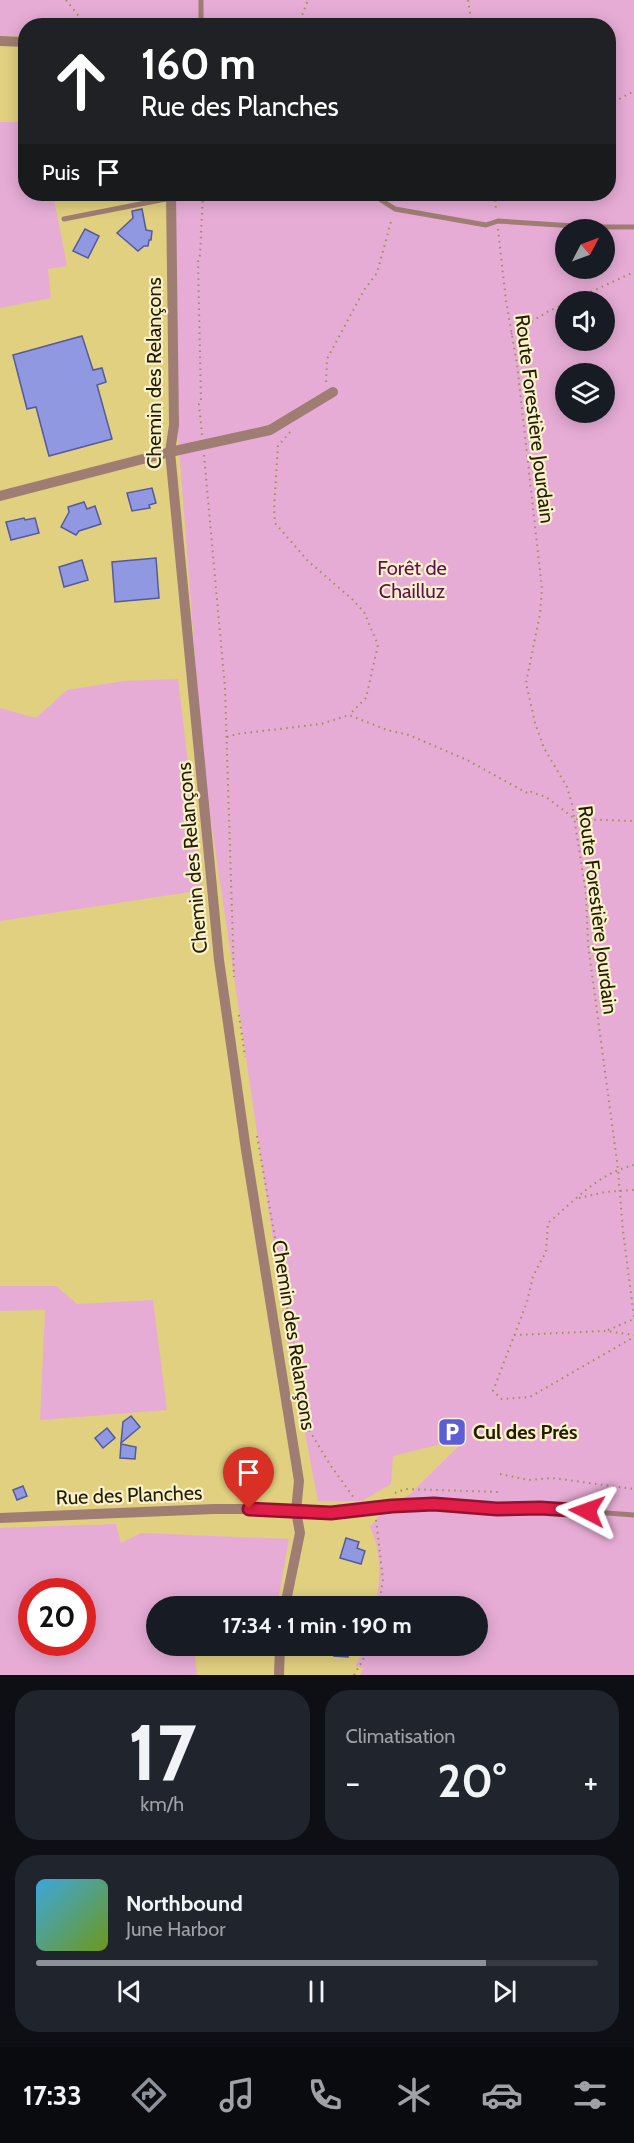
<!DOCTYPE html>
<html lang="fr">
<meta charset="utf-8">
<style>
body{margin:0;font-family:Cabin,sans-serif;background:#20242c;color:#f1f3f6;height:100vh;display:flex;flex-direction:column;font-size:22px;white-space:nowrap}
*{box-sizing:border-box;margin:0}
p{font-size:20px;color:#9ea1a6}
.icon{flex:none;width:33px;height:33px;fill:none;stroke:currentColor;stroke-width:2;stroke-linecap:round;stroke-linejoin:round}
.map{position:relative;height:1675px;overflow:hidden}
.side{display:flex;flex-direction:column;gap:15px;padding:15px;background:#0d0f14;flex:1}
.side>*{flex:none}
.top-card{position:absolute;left:18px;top:18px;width:598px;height:183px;border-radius:24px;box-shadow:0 3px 15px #0003;background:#202124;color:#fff;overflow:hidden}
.needle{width:39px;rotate:49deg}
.buttons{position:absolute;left:555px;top:219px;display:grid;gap:12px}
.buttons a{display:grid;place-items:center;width:60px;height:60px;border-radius:50%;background:#171b24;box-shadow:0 3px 15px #0003;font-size:30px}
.speed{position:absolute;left:18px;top:1578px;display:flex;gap:12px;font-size:30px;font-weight:700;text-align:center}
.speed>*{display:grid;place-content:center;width:78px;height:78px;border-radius:50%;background:#171b24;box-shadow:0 3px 15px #0003;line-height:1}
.speed .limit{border:9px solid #d22;background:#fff;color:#111}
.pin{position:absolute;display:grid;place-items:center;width:51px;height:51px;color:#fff;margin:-62px -26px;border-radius:50% 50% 50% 0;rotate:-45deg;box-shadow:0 0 6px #0007}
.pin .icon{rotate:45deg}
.me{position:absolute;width:66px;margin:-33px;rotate:274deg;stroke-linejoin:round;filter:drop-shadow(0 0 4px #0008)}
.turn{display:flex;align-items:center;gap:21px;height:126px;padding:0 24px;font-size:27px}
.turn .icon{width:78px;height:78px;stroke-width:2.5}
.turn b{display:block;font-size:42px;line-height:51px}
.then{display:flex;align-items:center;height:57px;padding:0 24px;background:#0003;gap:12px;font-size:22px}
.big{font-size:45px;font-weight:700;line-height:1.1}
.side .card{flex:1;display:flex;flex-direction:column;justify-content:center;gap:9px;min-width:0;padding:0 21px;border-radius:24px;background:#20242c}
.side .dial{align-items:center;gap:0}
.dial b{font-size:78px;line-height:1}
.song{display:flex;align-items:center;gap:18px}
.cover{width:72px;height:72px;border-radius:9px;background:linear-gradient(135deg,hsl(200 70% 55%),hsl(80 70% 35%))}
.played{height:6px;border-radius:3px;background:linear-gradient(90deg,#8c9099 80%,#363941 80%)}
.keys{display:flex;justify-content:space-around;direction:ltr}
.heat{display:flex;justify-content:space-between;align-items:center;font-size:33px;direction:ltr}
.side .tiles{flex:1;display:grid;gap:15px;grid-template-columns:1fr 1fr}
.card:last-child{grid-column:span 2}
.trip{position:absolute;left:146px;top:1596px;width:342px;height:60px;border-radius:30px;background:#171b24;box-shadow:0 3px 15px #0003;font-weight:700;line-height:60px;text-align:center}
.dock{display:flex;height:96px;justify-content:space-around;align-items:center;background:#090b0e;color:#9ea1a6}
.dock .icon{width:42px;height:42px}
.dock .current{color:#8c9099}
.dock b{font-size:27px;color:#f1f3f6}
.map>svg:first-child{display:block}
.green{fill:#e6acd5;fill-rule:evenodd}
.building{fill:#8f98e1;stroke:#545a9b;stroke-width:1.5}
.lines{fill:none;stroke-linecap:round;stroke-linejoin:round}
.path{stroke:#9d9052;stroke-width:2;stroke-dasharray:1.5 4.5;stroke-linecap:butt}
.service{stroke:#9f7d72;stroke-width:5}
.minor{stroke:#9f7d72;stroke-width:10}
.route-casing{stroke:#92132f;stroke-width:15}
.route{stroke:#e11d48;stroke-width:10}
.labels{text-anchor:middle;stroke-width:4.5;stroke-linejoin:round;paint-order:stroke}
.street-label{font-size:20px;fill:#231d00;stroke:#f9f1ca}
.park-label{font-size:20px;fill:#620e52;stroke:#f9f1ca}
.poi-label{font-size:20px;font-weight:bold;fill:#231d00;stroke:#f9f1ca;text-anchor:start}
</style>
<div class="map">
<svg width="634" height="1675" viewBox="0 0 634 1675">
<rect width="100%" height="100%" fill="#e1d080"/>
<g class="green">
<path d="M0,0h634v1675h-274l4,-7 -9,-2 11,-20h111v-40h-101c4,-25 6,-55 -6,-79l12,-15 28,-18 58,-57 -75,19 -2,28 -29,17h-44l-28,-146 -86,-581 -26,-339 -3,-241h434v-168h-583l-1,10h-25zM566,230h38v38h-38zM566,302h38v38h-38zM566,374h38v38h-38z"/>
<polygon points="0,122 25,122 26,194 53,194 67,266 48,269 51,298 0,308"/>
<polygon points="178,679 203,890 0,921 0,708 36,718 67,690 124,681"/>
<polygon points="0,1286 56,1286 77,1304 153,1300 167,1410 40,1420 45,1310 0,1311"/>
<path d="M116,1524l5,19 20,-10 148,6 -12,67h-121v40h116l-1,10h-76l2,19h-197v-147zM32,1592h50v50h-50z"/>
</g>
<g class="building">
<polygon points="142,209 146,230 152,231 151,240 149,240 148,246 144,246 138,251 117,233 133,218 132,211"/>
<polygon points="85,229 99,236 88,258 73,251"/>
<polygon points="82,336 93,370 102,368 106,382 97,385 112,439 49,456 36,407 27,409 13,355"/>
<polygon points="152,488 156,503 149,505 150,508 132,511 127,493"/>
<polygon points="84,502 87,509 95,506 101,524 79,531 76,535 61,527 69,512 68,507"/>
<polygon points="24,518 25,520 35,518 39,533 11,540 6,522"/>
<polygon points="156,558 159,598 115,602 112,562"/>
<polygon points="82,560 88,580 64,587 59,567"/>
<polygon points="131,1416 140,1427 121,1443 123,1422"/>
<polygon points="107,1428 115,1438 103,1448 95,1438"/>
<polygon points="121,1444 136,1447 135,1459 120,1458"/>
<polygon points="23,1486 27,1496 17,1500 13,1490"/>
<polygon points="346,1538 359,1542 357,1548 365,1551 361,1564 340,1558"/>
<polygon points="335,1646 348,1646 348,1657 334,1656"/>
</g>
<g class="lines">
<g class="path">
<polyline points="66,0 85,24 88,26"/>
<polyline points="468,0 472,26"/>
<polyline points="298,26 308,0"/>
<polyline points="609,105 634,91"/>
<polyline points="495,194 496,212"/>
<polyline points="396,200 397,194"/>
<polyline points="498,229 506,301 517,364 542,589 540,614 526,683 535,723 544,748 567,787 572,804 586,894 588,944 618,1169 623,1231 634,1317"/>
<polyline points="569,302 634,272"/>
<polyline points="511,334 549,311 566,303"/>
<polyline points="326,382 327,359 364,290 377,273 392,218"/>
<polyline points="290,432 278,446 274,509 275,523 308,561 353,600 364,612 378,645 366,698 349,715"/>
<polyline points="202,435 199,404 201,402 198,260 200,255 203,194"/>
<polyline points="204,455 225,688 234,977"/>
<polyline points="227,737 237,734 321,724 349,715 387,730 409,735 467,760 529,794 531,792 546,797 575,819 634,821"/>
<polyline points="239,1015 245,1057"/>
<polyline points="257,1136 295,1351 304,1377 306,1425 331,1466 354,1498"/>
<path d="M634,1165c-35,8 -59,35 -86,58l-2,29 -13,24 -6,26 -34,89 9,8 28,-2 104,-60"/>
<polyline points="579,1198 605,1192 634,1190"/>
<polyline points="608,1330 634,1319"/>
<polyline points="514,1335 606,1331 634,1335"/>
<polyline points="500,1474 528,1480 552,1478 634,1489"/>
<polyline points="395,1493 405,1489 499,1492"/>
<polyline points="376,1520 383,1579 379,1606"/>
<polyline points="354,1675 371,1646"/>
</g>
<g class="service">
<polyline points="201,0 201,26"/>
<polyline points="372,194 395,209 486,225 498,221 590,227 634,227"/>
<polyline points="64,219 171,198"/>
<polyline points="497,1509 540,1508 634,1515"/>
</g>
<g class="minor">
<polyline points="0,41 26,42"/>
<polyline points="171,194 174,425 170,452 219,960 246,1150 299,1481 296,1511 300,1533 285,1606"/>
<polyline points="0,496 170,452 270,430 333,392"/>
<polyline points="0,1518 214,1509 267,1509 331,1513 392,1506 434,1504 497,1509"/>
<polyline points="279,1675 280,1646"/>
</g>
</g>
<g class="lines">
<g class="route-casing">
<polyline id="route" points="249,1509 331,1513 392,1506 434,1504 497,1509 540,1508 587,1511"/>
</g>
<use href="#route" class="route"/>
</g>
<defs>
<g id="parking-square" transform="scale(1.5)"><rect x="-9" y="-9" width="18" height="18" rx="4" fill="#5c5ed6" stroke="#f9f1ca"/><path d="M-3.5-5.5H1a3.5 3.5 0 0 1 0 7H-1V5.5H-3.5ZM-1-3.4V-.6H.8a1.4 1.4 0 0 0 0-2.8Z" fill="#fff"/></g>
</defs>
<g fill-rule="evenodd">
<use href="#parking-square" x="452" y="1432"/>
</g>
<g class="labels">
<g class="street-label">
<text transform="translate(154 373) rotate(-90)" y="7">Chemin des Relançons</text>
<text transform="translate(535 419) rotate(83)" y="7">Route Forestière Jourdain</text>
<text transform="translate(192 858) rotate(-95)" y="7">Chemin des Relançons</text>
<text transform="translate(598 910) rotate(83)" y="7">Route Forestière Jourdain</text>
<text transform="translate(294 1335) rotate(81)" y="7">Chemin des Relançons</text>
<text transform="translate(129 1495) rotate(-2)" y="7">Rue des Planches</text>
</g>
<g class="park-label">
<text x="412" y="575">Forêt de<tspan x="412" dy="23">Chailluz</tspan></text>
</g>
<g class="poi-label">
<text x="473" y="1439">Cul des Prés</text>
</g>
</g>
</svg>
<div class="buttons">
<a><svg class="needle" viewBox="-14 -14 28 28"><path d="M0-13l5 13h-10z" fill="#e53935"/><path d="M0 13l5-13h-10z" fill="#9ea1a6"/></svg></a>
<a><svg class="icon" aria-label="sound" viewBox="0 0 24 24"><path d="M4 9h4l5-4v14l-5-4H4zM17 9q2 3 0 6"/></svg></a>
<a><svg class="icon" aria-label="layers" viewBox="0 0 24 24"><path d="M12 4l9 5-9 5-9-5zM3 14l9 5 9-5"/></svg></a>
</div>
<div class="speed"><div class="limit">20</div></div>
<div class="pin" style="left:249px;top:1509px;background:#d93025"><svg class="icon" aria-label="arrive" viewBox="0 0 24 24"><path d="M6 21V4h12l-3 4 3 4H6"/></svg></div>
<svg class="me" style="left:587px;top:1511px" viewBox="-20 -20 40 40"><path d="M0-17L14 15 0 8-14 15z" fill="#e11d48" stroke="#fff" stroke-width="4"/></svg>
<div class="trip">17:34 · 1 min · 190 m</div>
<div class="top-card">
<div class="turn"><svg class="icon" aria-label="ahead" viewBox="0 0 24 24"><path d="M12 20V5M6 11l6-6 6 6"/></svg><div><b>160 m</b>Rue des Planches</div></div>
<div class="then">Puis<svg class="icon" aria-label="arrive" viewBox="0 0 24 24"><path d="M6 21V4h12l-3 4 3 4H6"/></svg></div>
</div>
</div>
<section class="side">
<div class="tiles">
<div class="card dial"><b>17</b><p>km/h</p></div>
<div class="card"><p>Climatisation</p>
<div class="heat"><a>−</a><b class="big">20°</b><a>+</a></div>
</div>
<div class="card">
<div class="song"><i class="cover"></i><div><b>Northbound</b><p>June Harbor</p></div></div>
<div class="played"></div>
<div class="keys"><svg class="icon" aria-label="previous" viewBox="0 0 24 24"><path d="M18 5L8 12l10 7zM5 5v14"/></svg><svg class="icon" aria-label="pause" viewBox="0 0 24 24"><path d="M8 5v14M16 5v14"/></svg><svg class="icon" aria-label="next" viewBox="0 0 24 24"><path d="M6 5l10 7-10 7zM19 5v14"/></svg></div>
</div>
</div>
</section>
<nav class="dock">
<b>17:33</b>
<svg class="icon current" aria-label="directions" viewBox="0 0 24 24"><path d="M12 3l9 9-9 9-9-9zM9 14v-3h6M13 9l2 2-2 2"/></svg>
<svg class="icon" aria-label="music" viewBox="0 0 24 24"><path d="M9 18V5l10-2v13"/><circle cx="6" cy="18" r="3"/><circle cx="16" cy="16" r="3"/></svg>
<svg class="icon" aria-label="phone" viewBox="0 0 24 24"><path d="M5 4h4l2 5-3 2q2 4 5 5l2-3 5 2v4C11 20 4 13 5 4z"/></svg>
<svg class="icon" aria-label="climate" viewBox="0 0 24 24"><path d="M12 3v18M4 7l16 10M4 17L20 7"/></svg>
<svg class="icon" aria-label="car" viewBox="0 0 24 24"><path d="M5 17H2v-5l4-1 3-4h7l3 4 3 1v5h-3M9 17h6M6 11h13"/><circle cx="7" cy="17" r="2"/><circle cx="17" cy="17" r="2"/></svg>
<svg class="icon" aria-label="filters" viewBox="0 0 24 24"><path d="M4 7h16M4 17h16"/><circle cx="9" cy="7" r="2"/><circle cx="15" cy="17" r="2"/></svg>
</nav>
